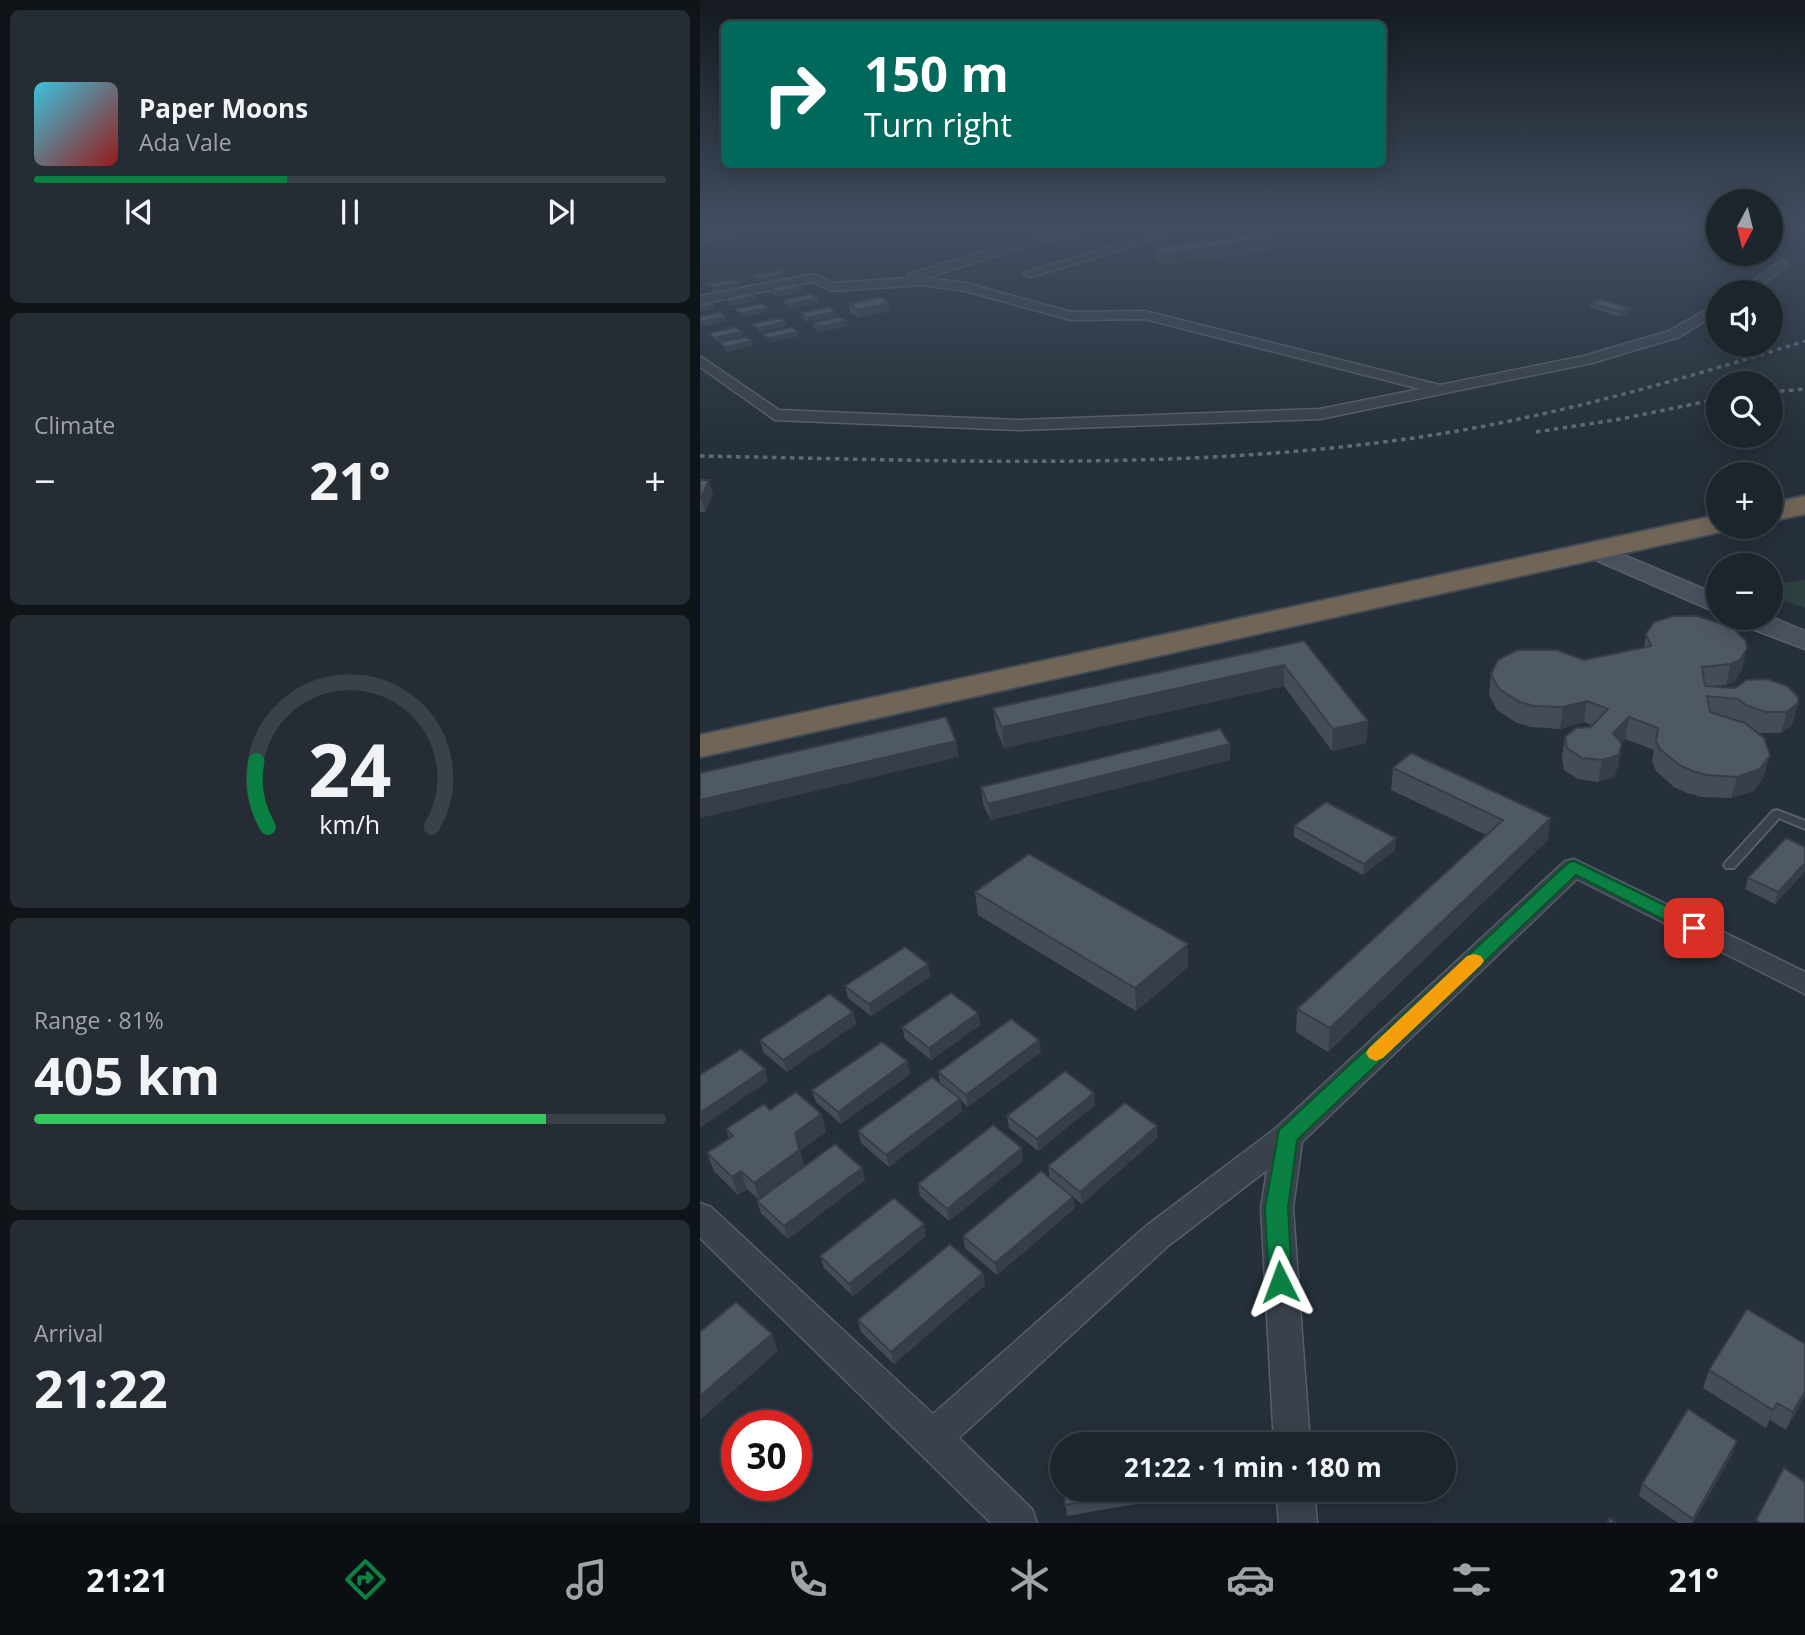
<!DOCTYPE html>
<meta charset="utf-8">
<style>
body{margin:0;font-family:"Open Sans",sans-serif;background:#252c34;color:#f1f3f6;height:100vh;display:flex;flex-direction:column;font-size:26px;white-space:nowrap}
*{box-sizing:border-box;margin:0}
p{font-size:23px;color:#a0a4a9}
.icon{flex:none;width:38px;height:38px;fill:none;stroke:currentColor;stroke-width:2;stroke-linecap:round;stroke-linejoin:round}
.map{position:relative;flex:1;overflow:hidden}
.panel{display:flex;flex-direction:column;gap:10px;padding:10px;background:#0f1418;width:700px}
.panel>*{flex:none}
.top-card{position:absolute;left:21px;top:21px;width:665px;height:147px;border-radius:10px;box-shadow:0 4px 18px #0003,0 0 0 2px #3a4148;background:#00695c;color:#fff;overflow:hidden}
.needle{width:46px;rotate:187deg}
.tools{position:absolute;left:1006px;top:189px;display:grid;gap:14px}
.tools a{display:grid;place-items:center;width:77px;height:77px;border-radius:50%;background:#1c242c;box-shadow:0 4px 18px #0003,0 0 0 2px #3a4148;font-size:35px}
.speed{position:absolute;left:21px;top:1410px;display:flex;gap:14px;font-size:35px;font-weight:700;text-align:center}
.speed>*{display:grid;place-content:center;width:91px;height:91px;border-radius:50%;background:#1c242c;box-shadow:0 4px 18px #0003,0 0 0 2px #3a4148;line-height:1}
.speed .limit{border:10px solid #d22;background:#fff;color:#111}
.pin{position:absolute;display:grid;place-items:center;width:60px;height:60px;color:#fff;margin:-30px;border-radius:14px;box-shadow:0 4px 10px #0006}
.me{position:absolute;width:77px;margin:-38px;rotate:357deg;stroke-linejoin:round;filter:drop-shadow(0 0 5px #0008)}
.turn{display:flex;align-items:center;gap:24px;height:147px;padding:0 28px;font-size:32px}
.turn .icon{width:91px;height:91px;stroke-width:2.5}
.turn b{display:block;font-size:49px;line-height:60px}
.big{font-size:52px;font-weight:700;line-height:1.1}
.panel .card{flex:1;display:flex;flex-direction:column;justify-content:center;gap:10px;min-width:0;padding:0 24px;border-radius:10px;background:#252c34}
.panel .dial{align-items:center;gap:0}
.dial svg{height:182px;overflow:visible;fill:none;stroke:#3a4148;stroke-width:7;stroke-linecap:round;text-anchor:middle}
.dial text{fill:#f1f3f6;stroke:none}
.song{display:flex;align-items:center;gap:21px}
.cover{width:84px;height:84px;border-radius:10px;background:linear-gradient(135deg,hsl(190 70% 55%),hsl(0 70% 35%))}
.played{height:7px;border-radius:4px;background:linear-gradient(90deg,#0b8043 40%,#3a4148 40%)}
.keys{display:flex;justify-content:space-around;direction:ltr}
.heat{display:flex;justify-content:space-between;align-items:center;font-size:38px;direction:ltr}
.charge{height:10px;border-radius:5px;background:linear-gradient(90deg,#34c759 81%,#3a4148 0)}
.trip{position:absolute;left:350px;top:1432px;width:406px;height:70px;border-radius:35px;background:#1c242c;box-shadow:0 4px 18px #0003,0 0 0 2px #3a4148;font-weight:700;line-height:70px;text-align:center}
.tabs{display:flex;height:112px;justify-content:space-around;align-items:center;background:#0b0e12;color:#a0a4a9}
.tabs .icon{width:49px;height:49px}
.tabs .selected{color:#0b8043}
.tabs b{font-size:32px;color:#f1f3f6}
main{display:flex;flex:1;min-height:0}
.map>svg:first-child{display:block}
.green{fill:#2e4141}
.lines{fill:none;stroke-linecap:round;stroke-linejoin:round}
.river{fill:#3d4e62;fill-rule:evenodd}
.lane-casing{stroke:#575f69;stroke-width:4}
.street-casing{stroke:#575f69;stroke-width:3}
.secondary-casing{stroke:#575f69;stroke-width:3}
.highway-casing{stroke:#444c56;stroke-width:4}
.lane{fill:#39414b;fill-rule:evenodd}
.street{fill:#39414b;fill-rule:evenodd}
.secondary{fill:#48515d;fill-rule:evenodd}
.highway{fill:#706557;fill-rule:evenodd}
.rail{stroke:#616b76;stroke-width:3.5;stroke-dasharray:4.5 4.5;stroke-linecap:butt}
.wall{fill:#444d57}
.shaded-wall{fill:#373e47}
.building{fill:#4f5965;stroke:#373e47;stroke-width:2}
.route{fill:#0b8043;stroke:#07532c;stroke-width:2}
.slow{fill:#f59e0b}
</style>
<main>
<section class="panel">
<div class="card">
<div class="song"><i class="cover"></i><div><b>Paper Moons</b><p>Ada Vale</p></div></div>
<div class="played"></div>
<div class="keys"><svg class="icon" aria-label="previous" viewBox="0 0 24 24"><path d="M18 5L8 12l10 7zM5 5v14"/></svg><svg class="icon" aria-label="pause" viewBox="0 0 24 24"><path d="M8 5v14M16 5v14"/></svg><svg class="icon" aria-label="next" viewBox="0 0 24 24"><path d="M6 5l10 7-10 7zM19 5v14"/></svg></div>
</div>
<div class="card"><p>Climate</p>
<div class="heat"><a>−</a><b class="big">21°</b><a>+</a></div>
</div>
<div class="card dial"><svg viewBox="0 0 100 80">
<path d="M14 69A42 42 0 1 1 86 69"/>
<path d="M14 69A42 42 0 0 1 9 40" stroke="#0b8043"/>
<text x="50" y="56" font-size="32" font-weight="700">24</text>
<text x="50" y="72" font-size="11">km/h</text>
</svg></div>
<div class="card"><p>Range · 81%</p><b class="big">405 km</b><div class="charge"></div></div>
<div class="card"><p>Arrival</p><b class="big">21:22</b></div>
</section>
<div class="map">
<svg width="1105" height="1523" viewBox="0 0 1105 1523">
<rect width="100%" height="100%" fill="#26303a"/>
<polygon class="green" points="1105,580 1105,608 1071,596 1071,585"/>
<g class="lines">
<polygon class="river" points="23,225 79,225 76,230 68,232 0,243 0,229"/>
<g class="lane-casing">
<polygon id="lane" points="1077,810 1105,821 1105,829 1079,818 1034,868 1026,868 1024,865 1026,862 1073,811"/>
</g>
<g class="street-casing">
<g id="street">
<polygon points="483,225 504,225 334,276 329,277 323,273"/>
<polygon points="658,225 1018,225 1018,232 664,229"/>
<rect x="1071" y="225" width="34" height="8"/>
<polygon points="374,230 380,234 378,237 343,241 226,278 266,283 371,312 445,311 740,385 884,356 969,331 1018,303 1018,313 979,337 892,363 620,419 319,430 75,420 0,367 0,356 79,410 319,420 620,409 720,389 445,319 371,320 265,291 222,285 131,291 112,282 0,304 0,296 114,274 133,283 208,278 209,274 338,235"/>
<polygon points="1082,260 1086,261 1086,267 1052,292 1038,292"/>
<polygon points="874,859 1105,972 1105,994 877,879 602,1142 593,1208 610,1444 574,1444 561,1208 567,1170 468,1246 259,1438 332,1509 337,1523 291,1523 0,1238 0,1203 11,1207 233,1414 446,1226 576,1128 865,861"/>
<polygon points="576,1489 614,1489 617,1523 579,1523"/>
</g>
</g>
<g class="secondary-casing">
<g id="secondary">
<polygon points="893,542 1018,595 1018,613 884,555 880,550 884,545"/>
<polygon points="1071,617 1105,631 1105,649 1039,624 1035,618"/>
</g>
</g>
<g class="highway-casing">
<g id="highway">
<polygon points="1105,496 1105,514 1071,521 1071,503"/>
<polygon points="1018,515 1018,527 1031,527 1029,530 0,757 0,735"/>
</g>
</g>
<use href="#lane" class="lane"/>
<use href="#street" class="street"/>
<use href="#secondary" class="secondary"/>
<use href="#highway" class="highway"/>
<g class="rail">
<polyline points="1071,392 1105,389"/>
<polyline points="836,432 921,419 1018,399"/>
<path d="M0,456c237,4 477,16 713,-18 133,-19 264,-57 392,-97"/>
</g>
</g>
<g class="wall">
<polygon points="576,238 576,250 462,265 455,259 455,248"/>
<polygon points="70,288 103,291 77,297 70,292"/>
<polygon points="84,300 118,302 91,308 85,304"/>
<polygon points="890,303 930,312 920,317 889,307"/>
<polygon points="149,304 191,311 159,318 150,312"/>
<polygon points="135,312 136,316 107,322 102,317 101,313"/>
<polygon points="146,321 147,326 119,332 113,327 113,323"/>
<polygon points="0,480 13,494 5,512 0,512"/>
<polygon points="946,634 1042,669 1035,681 1026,685 1013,686 1098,703 1092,725 1081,733 1058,733 1064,776 1054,791 1031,798 1002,797 987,793 974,787 956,771 952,762 954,750 925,739 921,743 922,744 918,766 914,777 898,782 878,779 864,770 862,758 865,737 892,725 884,722 860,729 831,727 817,723 797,710 789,695 791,674 884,660 944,648"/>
<polygon points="604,641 668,721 666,743 632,751 584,686 304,748 296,729 293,708"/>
<polygon points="530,760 291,820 283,804 281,787"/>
<polygon points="693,768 848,840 628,1052 596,1032 597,1009 786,835 691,790"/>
<polygon points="594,826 695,850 663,875 594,837"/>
<polygon points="1105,847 1105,871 1075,904 1045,889 1048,878"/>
<polygon points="275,892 488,944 488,967 436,1011 278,915"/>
<polygon points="231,976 171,1016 148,998 145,986"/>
<polygon points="153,1012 156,1024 87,1072 63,1052 60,1040"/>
<polygon points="278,1013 280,1025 231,1060 205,1039 202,1027"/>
<polygon points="341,1052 268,1107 260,1100 262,1111 189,1167 161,1143 158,1131 240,1083 238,1072"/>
<polygon points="207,1061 210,1074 141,1124 116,1102 112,1090"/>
<polygon points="394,1093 395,1105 338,1151 309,1128 307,1116"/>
<polygon points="70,1110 121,1114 126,1132 100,1151 104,1167 162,1168 165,1180 88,1239 61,1213 57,1201 59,1200 47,1189 38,1195 14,1171 7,1153 29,1138 26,1129"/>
<polygon points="457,1138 382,1204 350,1178 348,1166"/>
<polygon points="323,1161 249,1221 220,1196 218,1184"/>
<polygon points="373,1197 374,1209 297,1275 265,1248 263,1236"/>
<polygon points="226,1236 153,1296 124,1268 120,1256"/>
<polygon points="283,1273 285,1285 194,1364 161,1332 158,1320"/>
<polygon points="1105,1344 1105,1396 1086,1430 1070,1420 1066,1428 1003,1388 1009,1370"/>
<polygon points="1033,1453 993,1523 978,1523 939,1496 942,1484"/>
<polygon points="364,1489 500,1489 500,1493 367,1516"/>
</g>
<g class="shaded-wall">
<polygon points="576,238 576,250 462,265 462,254"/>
<polygon points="85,274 86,278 60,283 59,279"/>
<polygon points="39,283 40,287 13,292 12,288"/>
<polygon points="102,287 103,291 77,297 76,292"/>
<polygon points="56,296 57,301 30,306 29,302"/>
<polygon points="117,298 118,302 91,308 90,304"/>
<polygon points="190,303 191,311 159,318 157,310"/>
<polygon points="13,305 14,309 0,312 0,307"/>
<polygon points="68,308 69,312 41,318 40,314"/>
<polygon points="930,308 930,312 920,317 920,312"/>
<polygon points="135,312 136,316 107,322 107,318"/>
<polygon points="25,317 26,321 0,327 0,322"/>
<polygon points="146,321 147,326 119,332 118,327"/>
<polygon points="85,322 86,326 58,333 57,328"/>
<polygon points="42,332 43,336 15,342 14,338"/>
<polygon points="97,332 98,336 69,343 68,338"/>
<polygon points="52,341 53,346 25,352 25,347"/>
<polygon points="9,480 13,494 5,512 1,498"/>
<polygon points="1047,648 1042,669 1035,681 1026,685 1031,664"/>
<polygon points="584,665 584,686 304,748 302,727"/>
<polygon points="887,701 884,722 860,729 863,707"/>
<polygon points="1098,703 1092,725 1081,733 1087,712"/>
<polygon points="929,717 925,739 909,755 913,733"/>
<polygon points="668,721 666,743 632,751 633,729"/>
<polygon points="256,741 259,757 0,818 0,800"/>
<polygon points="530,744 530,760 291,820 288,804"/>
<polygon points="922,744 918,766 914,777 898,782 902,760"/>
<polygon points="1070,755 1064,776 1054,791 1031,798 1037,777"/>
<polygon points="851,818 848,840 628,1052 630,1028"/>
<polygon points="696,838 695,850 663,875 664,864"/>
<polygon points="1105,863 1105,871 1075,904 1078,892"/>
<polygon points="488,944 488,967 436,1011 435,988"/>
<polygon points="228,964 231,976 171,1016 169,1004"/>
<polygon points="153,1012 156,1024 87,1072 83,1060"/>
<polygon points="278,1013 280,1025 231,1060 229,1048"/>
<polygon points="339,1040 341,1052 268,1107 266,1095"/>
<polygon points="207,1061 210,1074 141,1124 138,1112"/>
<polygon points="65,1069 68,1081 0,1128 0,1113"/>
<polygon points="394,1093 395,1105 338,1151 337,1139"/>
<polygon points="260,1099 262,1111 189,1167 186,1155"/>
<polygon points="121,1114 126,1132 100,1151 104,1168 60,1201 54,1183 95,1133"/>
<polygon points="457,1126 457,1138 382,1204 380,1192"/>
<polygon points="322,1148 323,1161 249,1221 247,1209"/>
<polygon points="162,1168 165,1180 88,1239 84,1226"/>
<polygon points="41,1171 47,1189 38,1195 32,1177"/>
<polygon points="373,1197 374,1209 297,1275 295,1263"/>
<polygon points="224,1224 226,1236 153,1296 149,1284"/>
<polygon points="283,1273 285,1285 194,1364 191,1352"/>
<polygon points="72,1334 78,1351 0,1420 0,1396"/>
<polygon points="1105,1391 1105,1396 1086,1430 1093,1412"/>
<polygon points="1077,1403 1070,1420 1066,1428 1073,1410"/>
<polygon points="1037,1441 1033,1453 993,1523 992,1523"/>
</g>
<g class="building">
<polygon points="568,232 576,238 462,254 455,248"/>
<polygon points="80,270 85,274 59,279 54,275"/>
<polygon points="34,279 39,283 12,288 8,284"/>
<polygon points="96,282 102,287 76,292 70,288"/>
<polygon points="51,292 56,296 29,302 24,298"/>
<polygon points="111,294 117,298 90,304 84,300"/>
<polygon points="181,297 190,303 157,310 149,304"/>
<polygon points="900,299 930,308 920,312 890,303"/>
<polygon points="8,301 13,305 0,307 0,302"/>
<polygon points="63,303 68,308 40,314 35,309"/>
<polygon points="130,307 135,312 107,318 101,313"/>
<polygon points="20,312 25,317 0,322 0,317"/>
<polygon points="140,317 146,321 118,327 113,323"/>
<polygon points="80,318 85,322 57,328 52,324"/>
<polygon points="36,327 42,332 14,338 9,333"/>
<polygon points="92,327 97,332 68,338 63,334"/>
<polygon points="47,337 52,341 25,347 19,342"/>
<polygon points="0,480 9,480 1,498 0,498"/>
<polygon points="974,616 998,616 1033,628 1046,641 1047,648 1040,660 1031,664 1002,667 1005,686 1035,688 1047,680 1067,679 1087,686 1098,697 1098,703 1087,712 1066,712 1046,705 1038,699 1007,696 1010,712 1045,723 1064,738 1070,755 1060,769 1037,777 1007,775 992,771 979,765 960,749 956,741 958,728 929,717 913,733 922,744 918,755 902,760 882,758 867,748 865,737 876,728 891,727 908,709 887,701 863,707 834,706 820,702 799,689 791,674 798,660 817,650 857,650 884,660 951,646 946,634 954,622"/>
<polygon points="604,641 668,721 633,729 584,665 302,727 293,708"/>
<polygon points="246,717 256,741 0,800 0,773"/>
<polygon points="520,729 530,744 288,804 281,787"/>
<polygon points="711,753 851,818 630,1028 597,1009 803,820 693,768"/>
<polygon points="626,802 696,838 664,864 594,826"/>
<polygon points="1086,838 1105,847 1105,863 1078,892 1048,878"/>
<polygon points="329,854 488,944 435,988 275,892"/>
<polygon points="205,947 228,964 169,1004 145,986"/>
<polygon points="251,993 278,1013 229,1048 202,1027"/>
<polygon points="130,994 153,1012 83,1060 60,1040"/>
<polygon points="311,1019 339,1040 266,1095 238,1072"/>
<polygon points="182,1042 207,1061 138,1112 112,1090"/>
<polygon points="41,1049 65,1069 0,1113 0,1075"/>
<polygon points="365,1071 394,1093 337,1139 307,1116"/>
<polygon points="232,1077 260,1099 186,1155 158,1131"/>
<polygon points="96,1092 121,1114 95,1133 99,1150 54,1183 41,1171 32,1177 7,1153 33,1136 26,1129 64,1104 70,1110"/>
<polygon points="425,1103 457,1126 380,1192 348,1166"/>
<polygon points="293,1125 322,1148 247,1209 218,1184"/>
<polygon points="135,1144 162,1168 84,1226 57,1201"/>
<polygon points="341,1171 373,1197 295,1263 263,1236"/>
<polygon points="194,1198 224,1224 149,1284 120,1256"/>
<polygon points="250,1244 283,1273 191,1352 158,1320"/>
<polygon points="36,1302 72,1334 0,1396 0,1332"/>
<polygon points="1047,1309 1105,1344 1105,1391 1093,1412 1077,1403 1073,1410 1009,1370"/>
<polygon points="988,1409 1037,1441 993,1519 942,1484"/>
<polygon points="1084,1468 1105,1482 1105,1523 1060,1523 1056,1520"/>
<polygon points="364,1489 454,1489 365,1505"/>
<polygon points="910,1518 916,1523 907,1523"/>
</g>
<linearGradient id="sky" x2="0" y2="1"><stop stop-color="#151a20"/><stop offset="0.51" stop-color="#414e60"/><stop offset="1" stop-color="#414e60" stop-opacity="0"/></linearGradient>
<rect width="1105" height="439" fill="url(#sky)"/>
<polygon class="route" points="874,861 1001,923 1003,928 1001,932 988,932 876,875 597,1140 588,1208 592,1282 589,1289 580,1292 572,1289 569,1282 565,1208 579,1130 868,863"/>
<polygon class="slow" points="774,954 781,956 784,961 781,965 683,1058 676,1061 669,1058 666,1053 669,1048 767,956"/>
</svg>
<div class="tools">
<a><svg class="needle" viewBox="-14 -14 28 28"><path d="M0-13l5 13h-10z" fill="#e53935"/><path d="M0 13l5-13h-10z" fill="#a0a4a9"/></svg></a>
<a><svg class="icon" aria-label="sound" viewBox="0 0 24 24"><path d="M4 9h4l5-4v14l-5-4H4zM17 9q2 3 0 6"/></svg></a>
<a><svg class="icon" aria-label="search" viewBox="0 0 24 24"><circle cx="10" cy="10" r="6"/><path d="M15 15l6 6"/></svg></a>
<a>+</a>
<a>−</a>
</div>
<div class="speed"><div class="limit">30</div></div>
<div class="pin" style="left:994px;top:928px;background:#d93025"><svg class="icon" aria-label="arrive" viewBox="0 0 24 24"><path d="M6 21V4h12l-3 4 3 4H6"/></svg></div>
<svg class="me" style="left:580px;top:1282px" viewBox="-20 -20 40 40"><path d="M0-17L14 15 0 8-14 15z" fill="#0b8043" stroke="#fff" stroke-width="4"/></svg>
<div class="trip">21:22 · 1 min · 180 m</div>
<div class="top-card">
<div class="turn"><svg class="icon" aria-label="right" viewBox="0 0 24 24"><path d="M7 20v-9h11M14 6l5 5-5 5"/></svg><div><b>150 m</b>Turn right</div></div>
</div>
</div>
</main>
<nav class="tabs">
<b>21:21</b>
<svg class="icon selected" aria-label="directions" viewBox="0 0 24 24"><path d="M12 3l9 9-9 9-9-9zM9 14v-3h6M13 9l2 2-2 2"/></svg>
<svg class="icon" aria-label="music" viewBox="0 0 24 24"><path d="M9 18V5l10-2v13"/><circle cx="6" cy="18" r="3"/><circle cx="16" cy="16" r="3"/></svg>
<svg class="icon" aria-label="phone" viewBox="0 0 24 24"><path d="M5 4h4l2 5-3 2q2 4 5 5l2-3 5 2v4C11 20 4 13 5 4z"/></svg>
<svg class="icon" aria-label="climate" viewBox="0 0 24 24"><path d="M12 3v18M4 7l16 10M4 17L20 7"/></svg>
<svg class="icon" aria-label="car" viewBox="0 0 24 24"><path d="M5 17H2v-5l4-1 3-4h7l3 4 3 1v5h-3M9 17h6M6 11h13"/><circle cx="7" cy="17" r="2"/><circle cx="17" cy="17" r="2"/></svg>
<svg class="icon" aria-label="filters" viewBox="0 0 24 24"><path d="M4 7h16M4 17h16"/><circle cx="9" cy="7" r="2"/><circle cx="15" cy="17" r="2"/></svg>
<b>21°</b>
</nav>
